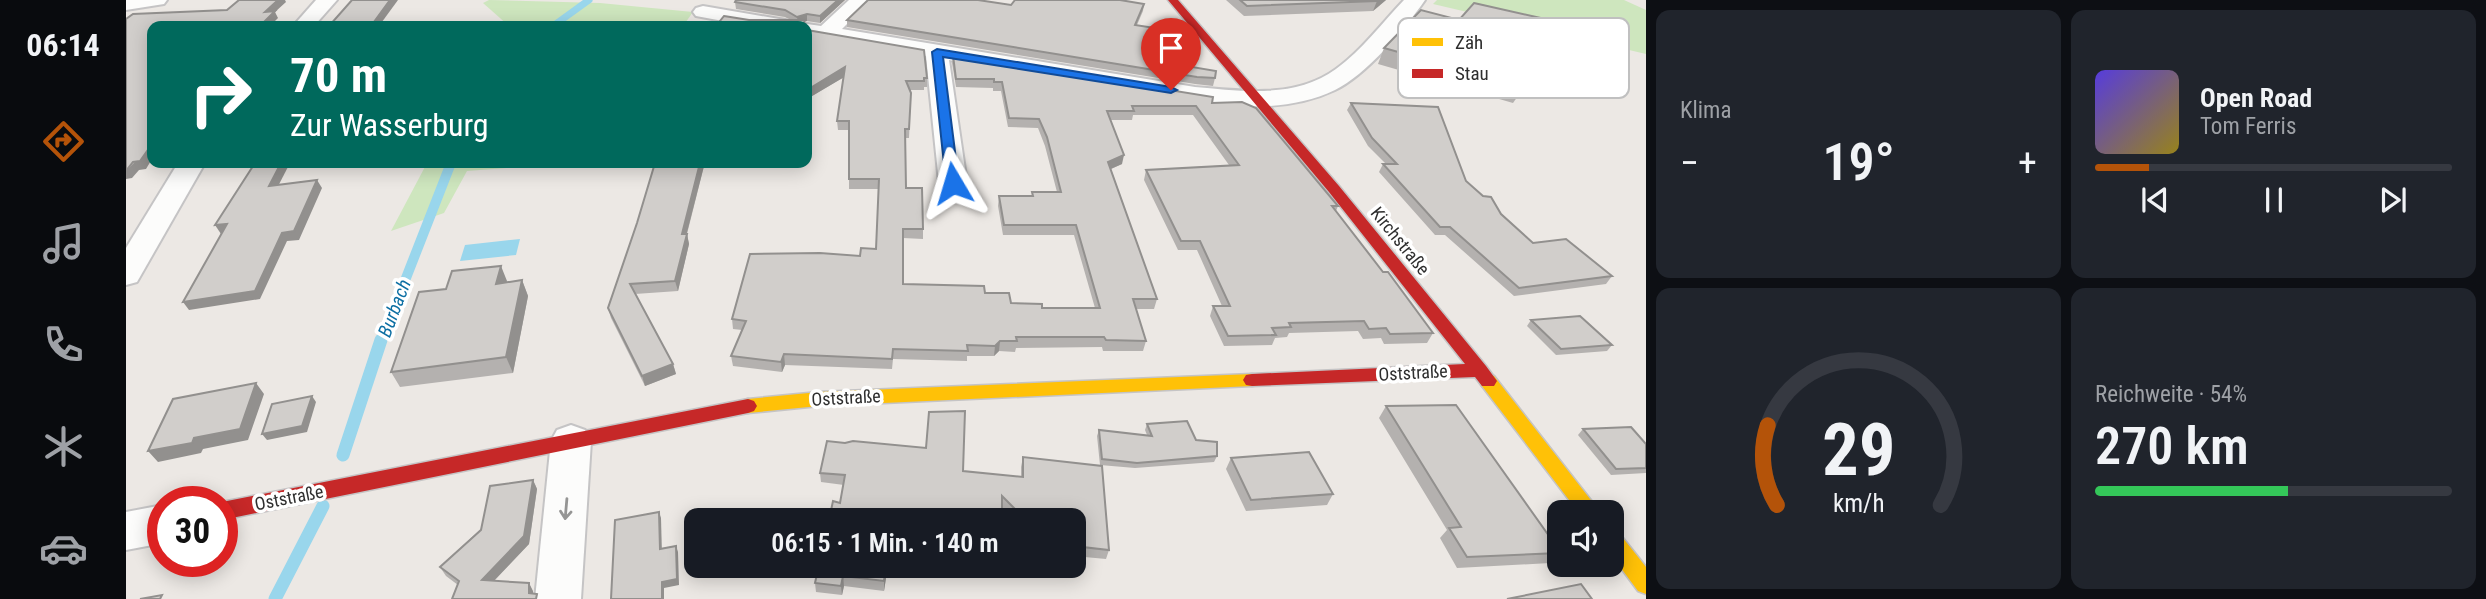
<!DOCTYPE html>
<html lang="de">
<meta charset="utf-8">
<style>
body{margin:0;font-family:"Roboto Condensed",sans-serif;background:#20242c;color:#f1f3f6;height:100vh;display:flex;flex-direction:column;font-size:26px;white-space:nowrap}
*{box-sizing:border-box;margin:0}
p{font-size:23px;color:#9ea1a6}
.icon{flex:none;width:38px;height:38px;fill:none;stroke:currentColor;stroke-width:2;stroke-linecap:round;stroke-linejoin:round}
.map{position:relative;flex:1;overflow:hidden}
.side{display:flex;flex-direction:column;gap:10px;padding:10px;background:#0d0f14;width:840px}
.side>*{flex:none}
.top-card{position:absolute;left:21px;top:21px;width:665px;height:147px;border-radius:14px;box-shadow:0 4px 18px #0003;background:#00695c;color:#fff;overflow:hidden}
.controls{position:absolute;left:1421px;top:500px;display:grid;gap:14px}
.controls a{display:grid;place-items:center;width:77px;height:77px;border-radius:14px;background:#171b24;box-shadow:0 4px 18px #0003;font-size:35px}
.speed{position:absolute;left:21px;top:486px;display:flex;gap:14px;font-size:35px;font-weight:700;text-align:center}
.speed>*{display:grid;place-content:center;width:91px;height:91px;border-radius:50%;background:#171b24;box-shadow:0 4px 18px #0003;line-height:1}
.speed .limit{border:10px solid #d22;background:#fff;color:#111}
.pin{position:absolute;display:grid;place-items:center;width:60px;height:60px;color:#fff;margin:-72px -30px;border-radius:50% 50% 50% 0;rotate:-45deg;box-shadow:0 0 7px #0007}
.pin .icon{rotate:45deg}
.me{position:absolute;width:77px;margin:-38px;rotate:353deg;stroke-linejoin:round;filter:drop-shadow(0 0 5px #0008)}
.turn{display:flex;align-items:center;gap:24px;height:147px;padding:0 28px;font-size:32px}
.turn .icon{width:91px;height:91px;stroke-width:2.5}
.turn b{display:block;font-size:49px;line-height:60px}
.big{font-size:52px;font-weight:600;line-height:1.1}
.side .widget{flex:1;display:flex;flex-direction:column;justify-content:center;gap:10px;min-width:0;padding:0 24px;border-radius:14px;background:#20242c}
.side .dial{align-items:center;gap:0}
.dial svg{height:182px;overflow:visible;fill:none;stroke:#363941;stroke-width:7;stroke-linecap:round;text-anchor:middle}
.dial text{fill:#f1f3f6;stroke:none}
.song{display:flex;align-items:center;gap:21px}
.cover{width:84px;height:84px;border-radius:10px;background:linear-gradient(135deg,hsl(250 70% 55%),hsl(50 70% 35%))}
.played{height:7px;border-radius:4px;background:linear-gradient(90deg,#b45309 15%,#363941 15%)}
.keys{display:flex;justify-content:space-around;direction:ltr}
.heat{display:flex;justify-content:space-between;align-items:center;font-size:38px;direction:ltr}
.charge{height:10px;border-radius:5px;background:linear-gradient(90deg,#34c759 54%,#363941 0)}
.side .tiles{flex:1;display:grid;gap:10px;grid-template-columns:repeat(2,1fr)}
.trip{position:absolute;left:558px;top:508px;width:402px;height:70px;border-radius:14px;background:#171b24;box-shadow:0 4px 18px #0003;font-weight:600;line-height:70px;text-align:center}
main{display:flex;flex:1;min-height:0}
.menu{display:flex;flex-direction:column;width:126px;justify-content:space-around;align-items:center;background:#090b0e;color:#9ea1a6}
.menu .icon{width:49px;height:49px}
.menu .on{color:#b45309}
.menu b{font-size:32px;color:#f1f3f6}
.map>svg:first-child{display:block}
.green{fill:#cee6be}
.water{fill:#99d6ec}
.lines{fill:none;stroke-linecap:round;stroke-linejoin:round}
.stream-far2{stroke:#99d6ec;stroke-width:7}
.stream-far1{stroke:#99d6ec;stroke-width:10}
.stream{stroke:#99d6ec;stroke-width:13}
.street-casing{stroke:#c5c4c5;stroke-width:4}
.slow-casing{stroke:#c5c4c5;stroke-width:3}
.jam-casing{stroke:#c5c4c5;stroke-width:3}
.street{fill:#fcfcfb;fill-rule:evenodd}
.slow{fill:#ffc107;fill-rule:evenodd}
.jam{fill:#c62828;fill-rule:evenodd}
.wall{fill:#b4b1af}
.shaded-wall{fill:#92908e}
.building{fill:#d1cecb;stroke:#92908e;stroke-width:2}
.oneway{stroke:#959594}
.route{fill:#1a73e8;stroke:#114b97;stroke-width:2}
.labels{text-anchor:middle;stroke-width:7;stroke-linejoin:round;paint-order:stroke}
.street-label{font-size:18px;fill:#2e2e2e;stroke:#fff}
.water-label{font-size:19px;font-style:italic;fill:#0d6fa3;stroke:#fff}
.key{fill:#fff;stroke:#c0c0c0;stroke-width:2}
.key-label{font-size:19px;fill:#2e2e2e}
</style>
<main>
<nav class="menu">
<b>06:14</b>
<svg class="icon on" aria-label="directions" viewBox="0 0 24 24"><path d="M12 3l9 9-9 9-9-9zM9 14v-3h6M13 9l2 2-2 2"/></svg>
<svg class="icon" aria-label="music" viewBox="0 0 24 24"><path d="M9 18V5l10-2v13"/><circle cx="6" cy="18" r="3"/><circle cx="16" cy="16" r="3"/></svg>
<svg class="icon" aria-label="phone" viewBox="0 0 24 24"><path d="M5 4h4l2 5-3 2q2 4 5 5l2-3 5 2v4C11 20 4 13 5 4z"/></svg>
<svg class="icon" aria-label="climate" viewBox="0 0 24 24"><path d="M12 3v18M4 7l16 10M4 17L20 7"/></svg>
<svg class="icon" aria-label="car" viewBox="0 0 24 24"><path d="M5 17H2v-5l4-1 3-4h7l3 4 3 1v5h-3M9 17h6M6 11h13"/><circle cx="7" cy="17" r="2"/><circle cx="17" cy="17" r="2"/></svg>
</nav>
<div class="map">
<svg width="1520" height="599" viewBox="0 0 1520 599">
<rect width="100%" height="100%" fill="#ece8e4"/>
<g class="green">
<polygon points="363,0 474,3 567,12 557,26 383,26 357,3"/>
<polygon points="1311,0 1498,0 1520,10 1520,54 1307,4"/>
<polygon points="301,163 450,163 341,171 318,213 265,231"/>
</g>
<polygon class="water" points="394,239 390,255 334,261 339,245"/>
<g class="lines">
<polyline class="stream-far2" points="427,26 463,0"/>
<polyline class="stream-far1" points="255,342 325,163"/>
<g class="stream">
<polyline points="217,455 255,340"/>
<polyline points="149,599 197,506"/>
</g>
<g class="street-casing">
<g id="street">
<polygon points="0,0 41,0 38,4 0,10"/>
<polygon points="190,0 211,0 188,26 167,26"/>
<path d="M723,0h22l-29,29 353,58c47,4 100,12 141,-18 26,-19 46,-46 68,-69h21c-20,29 -59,75 -90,90 -69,33 -157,8 -227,-3 -53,-9 -106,-18 -159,-27l18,123 -4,6 -10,2 -10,-2 -4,-6 -13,-127 -119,-20v-10h-8l8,-2 14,2z"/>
<polygon points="577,6 659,20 666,22 670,26 624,26 570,16 567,12 570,8"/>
<polygon points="52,163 79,163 11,282 0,285 0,248"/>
<polygon points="445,425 459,430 465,441 455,599 409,599 425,441 431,430"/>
<polygon points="37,505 37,543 0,550 0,512"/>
</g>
</g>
<g class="slow-casing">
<g id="slow">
<polygon points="1126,374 1132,375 1135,380 1132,385 1126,386 693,406 622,413 616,411 613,406 616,401 622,399 693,392"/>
<polygon points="1362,375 1368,376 1475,513 1453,513 1356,386 1353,381 1356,376"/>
<polygon points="1486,531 1493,533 1520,567 1520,594 1512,591 1486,556"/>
</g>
</g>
<g class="jam-casing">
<g id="jam">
<polygon points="1042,0 1052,0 1213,186 1360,366 1371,381 1368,386 1356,386 1349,377 1126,386 1120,385 1117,380 1120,375 1126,374 1339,364 1203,192"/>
<polygon points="622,399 628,401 631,406 628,411 622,413 96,520 96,502"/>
</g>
</g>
<use href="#street" class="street"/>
<use href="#slow" class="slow"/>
<use href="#jam" class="jam"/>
</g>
<g class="wall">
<polygon points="610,0 719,0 694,23 681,21 623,20 665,20 659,17 610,9 609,2"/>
<polygon points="1100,0 1260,0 1247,11 1118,16"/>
<polygon points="1018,4 1017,11 1011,25 1027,36 1054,65 1089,78 1087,86 1069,84 721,27 721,20 885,5"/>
<polygon points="1333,20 1428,38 1387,103 1252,64 1258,48"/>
<polygon points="681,30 801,78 801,87 798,87 798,90 784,90 785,93 783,138 779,138 780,188 797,229 797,239 777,238 777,284 859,293 885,303 916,308 969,308 948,235 877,235 872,206 873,196 906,196 906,192 931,192 919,146 912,128 882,127 875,91 867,91 867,88 830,87 826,63 827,55 1086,103 1212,206 1210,211 1257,272 1307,333 1301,343 1258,344 1255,338 1237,339 1232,331 1163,333 1161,337 1149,338 1146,345 1098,346 1084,316 1087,306 1096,306 1071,250 1052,250 1018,180 1020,170 1103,165 1067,115 1007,115 1006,120 984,120 996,164 985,169 1031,299 1028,309 1010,309 1020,341 1017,351 977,351 976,347 890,348 889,352 873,351 868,356 841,356 841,361 767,359 766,369 659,365 656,372 607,366 605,356 616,330 607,329 606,319 750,249 753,189 723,189 723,130 712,130 711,121 718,77 681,99"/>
<polygon points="1225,103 1340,181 1407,243 1486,276 1480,284 1388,296 1319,235 1309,235 1253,172 1257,164 1260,164 1242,146 1221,110"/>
<polygon points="529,163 582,163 582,166 578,166 561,234 563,244 552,291 509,294 547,364 550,374 519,386 485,318 482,308 511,223"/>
<polygon points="396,280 402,296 387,373 274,387 265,372 381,281 380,282"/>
<polygon points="1405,320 1486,345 1481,351 1430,355 1401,326"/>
<polygon points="1260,406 1433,550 1433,554 1424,563 1331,568 1314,538 1321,530 1253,418"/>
<polygon points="1021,424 1070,440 1091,456 1088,462 1009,468 974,465 971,436 973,430 1021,435 1019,430"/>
<polygon points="1457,429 1520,444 1520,473 1485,475 1452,435"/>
<polygon points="897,457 983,550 980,559 948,556 948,520 888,520 876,507 714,503 718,485 695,482 694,473 837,471 895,477 895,467"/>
<polygon points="1105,458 1207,494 1201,505 1120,511 1100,469"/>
<polygon points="407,480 411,489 403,544 368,581 403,583 407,593 332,585 320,576 314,567"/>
<polygon points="762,565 758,591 718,586 716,595 690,592 689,583"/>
<polygon points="822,565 839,565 836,567 823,566"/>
</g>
<g class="shaded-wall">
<polygon points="152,0 159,0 160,2 149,12 152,18 144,26 134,26 139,12"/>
<polygon points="264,0 272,0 253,26 245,26"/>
<polygon points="712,0 719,0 694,23 694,16"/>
<polygon points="1253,0 1260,0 1247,11 1251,1"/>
<polygon points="681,14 681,21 672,24 671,17"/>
<polygon points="1437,23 1428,38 1387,103 1396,87"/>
<polygon points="719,67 720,76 681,99 681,90"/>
<polygon points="26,144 26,159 20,169 13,170 6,178 0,179 0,171"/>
<polygon points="998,155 996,164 980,171 982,162"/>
<polygon points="155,163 164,163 148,194 143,186"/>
<polygon points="574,163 577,163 578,166 558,244 556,234"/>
<polygon points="191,180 196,188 173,240 161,241 134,299 63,310 57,302 156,233"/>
<polygon points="101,224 107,232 95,234 89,225"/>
<polygon points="561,234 563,244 552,291 549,281"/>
<polygon points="375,266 381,281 376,299 370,284"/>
<polygon points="396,280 402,296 387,373 380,357"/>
<polygon points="874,341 873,351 868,356 869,346"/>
<polygon points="658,354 659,365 656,372 655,362"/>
<polygon points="547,364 550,374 519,386 516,376"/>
<polygon points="130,383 138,394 122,440 77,449 75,453 32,462 22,451 68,438"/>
<polygon points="186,396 190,402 181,432 141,440 136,434"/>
<polygon points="407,480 411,489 403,544 361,588 356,580"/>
<polygon points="533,512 535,518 536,555 534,549"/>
<polygon points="550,546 552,552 553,585 538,588 538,599 536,599 536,582"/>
<polygon points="760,565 762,565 758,591 758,581"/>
<polygon points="717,576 718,586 716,595 715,586"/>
<polygon points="403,583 407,591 407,599 403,593"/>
</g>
<g class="building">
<polygon points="113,0 152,0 139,12 149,11 134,26 26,26 26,144 14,161 7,162 0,171 0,19 7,14 101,10"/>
<polygon points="226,0 264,0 245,26 203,26"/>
<polygon points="610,0 712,0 694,16 681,14 671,17 659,10 609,2"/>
<polygon points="742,0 852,0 885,5 889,0 994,0 1018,4 1009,25 1029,28 1027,36 1057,40 1054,65 1090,71 1089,78 1071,77 721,20"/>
<polygon points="1114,0 1253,0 1251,1 1121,6"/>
<polygon points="1348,3 1437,23 1396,87 1258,48 1295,10 1333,20"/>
<polygon points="598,16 623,20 678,20 679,26 590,26"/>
<polygon points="681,30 798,50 801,78 798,78 798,81 780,81 785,93 783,129 779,129 780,188 796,188 797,229 777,229 777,284 858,286 859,293 883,293 885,303 916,304 916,308 974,308 950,225 878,225 873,196 907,196 906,192 935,192 921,137 913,119 883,118 876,82 868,82 868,79 830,79 827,55 1087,97 1086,103 1116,102 1130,108 1212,206 1206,206 1257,272 1262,272 1307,333 1264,334 1260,328 1243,329 1238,321 1163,323 1165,327 1146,328 1150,335 1102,336 1087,306 1104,306 1074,241 1055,241 1020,170 1113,165 1070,106 1006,106 1008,111 981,111 998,155 982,162 1031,299 1007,299 1020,341 980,340 978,337 890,337 891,341 874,341 869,346 841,345 842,351 767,349 766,359 658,354 655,362 605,356 620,321 606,319 624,254 694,253 734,256 735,248 750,249 753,179 723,179 723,121 711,121 719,67 681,90"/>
<polygon points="1225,103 1312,107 1340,181 1357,196 1365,197 1375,214 1407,243 1440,239 1486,276 1393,288 1324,227 1314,227 1257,164 1271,164 1246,138"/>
<polygon points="129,163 155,163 143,186 191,180 168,231 156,233 129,291 57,302 101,224 89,225"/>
<polygon points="529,163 574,163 556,234 561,234 549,281 504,284 547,364 516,376 482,308 511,223"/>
<polygon points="375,266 370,284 396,280 380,357 265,372 293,292 320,289 326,271"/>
<polygon points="1454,316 1486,345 1435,349 1405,320"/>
<polygon points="130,383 114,429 68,438 66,443 22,451 47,399"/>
<polygon points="186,396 176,426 136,434 146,404"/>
<polygon points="1330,405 1433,550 1433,553 1341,557 1323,528 1335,527 1260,406"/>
<polygon points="839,411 837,471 897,477 897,457 976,466 983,550 948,546 948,520 900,520 876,496 876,520 703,520 707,501 714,503 719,475 694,473 701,441 719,443 727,441 800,448 803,412"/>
<polygon points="1061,421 1070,440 1091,442 1091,456 1011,463 976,459 973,430 1026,436 1021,424"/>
<polygon points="1505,427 1520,444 1520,468 1490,469 1457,429"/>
<polygon points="1183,452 1207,494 1125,500 1105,458"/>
<polygon points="407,480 398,536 356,580 403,583 403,593 411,594 410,599 326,599 333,581 314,567 355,530 364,486"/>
<polygon points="533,512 534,549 550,546 551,579 536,582 536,599 485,599 489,520"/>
<polygon points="693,565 760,565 758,581 717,576 715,586 689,583"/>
<polygon points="1455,584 1466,599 1381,599"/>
<polygon points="36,595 34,599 14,599"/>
</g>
<defs><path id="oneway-shaft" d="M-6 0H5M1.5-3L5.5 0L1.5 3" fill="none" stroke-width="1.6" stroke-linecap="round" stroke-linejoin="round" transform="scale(1.75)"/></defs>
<use class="oneway" href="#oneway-shaft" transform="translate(440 509) rotate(95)"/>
<polygon class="route" points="811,49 1045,87 1051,90 1045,93 817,57 833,183 827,187 820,183 806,52"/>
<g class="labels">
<g class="street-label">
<text transform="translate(1274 241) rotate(51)" y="6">Kirchstraße</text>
<text transform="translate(1287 373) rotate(-3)" y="6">Oststraße</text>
<text transform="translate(720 398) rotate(-3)" y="6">Oststraße</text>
<text transform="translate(163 498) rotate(-11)" y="6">Oststraße</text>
</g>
<g class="water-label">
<text transform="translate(268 308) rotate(-69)" y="7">Burbach</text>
</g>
</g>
<rect x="1272" y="18" width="231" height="80" rx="10" class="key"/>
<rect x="1286" y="38" width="31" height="8" fill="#ffc107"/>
<rect x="1286" y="69" width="31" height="9" fill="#c62828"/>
<g class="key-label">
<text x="1329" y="49">Zäh</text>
<text x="1329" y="80">Stau</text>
</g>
</svg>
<div class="controls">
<a><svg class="icon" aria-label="sound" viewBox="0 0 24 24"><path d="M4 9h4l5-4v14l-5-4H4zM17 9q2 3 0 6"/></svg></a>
</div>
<div class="speed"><div class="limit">30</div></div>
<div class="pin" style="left:1045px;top:90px;background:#d93025"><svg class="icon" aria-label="arrive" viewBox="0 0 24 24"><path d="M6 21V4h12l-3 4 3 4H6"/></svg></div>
<svg class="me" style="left:827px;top:183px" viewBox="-20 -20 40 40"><path d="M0-17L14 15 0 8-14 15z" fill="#1a73e8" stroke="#fff" stroke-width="4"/></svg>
<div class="trip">06:15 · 1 Min. · 140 m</div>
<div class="top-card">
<div class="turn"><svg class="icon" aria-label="right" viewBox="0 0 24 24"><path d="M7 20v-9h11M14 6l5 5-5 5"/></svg><div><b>70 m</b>Zur Wasserburg</div></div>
</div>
</div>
<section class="side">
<div class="tiles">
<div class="widget"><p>Klima</p>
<div class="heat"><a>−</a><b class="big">19°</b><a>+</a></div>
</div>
<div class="widget">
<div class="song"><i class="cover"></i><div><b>Open Road</b><p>Tom Ferris</p></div></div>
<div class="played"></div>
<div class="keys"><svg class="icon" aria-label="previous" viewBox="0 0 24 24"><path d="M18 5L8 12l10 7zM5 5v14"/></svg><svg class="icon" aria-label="pause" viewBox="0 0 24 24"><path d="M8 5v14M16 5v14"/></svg><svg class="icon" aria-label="next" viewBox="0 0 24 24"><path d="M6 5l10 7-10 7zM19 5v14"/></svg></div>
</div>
<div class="widget dial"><svg viewBox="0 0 100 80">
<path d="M14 69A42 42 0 1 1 86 69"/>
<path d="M14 69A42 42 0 0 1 10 34" stroke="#b45309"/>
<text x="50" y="56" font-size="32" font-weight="700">29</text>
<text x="50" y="72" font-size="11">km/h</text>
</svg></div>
<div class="widget"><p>Reichweite · 54%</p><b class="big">270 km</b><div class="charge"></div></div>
</div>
</section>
</main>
